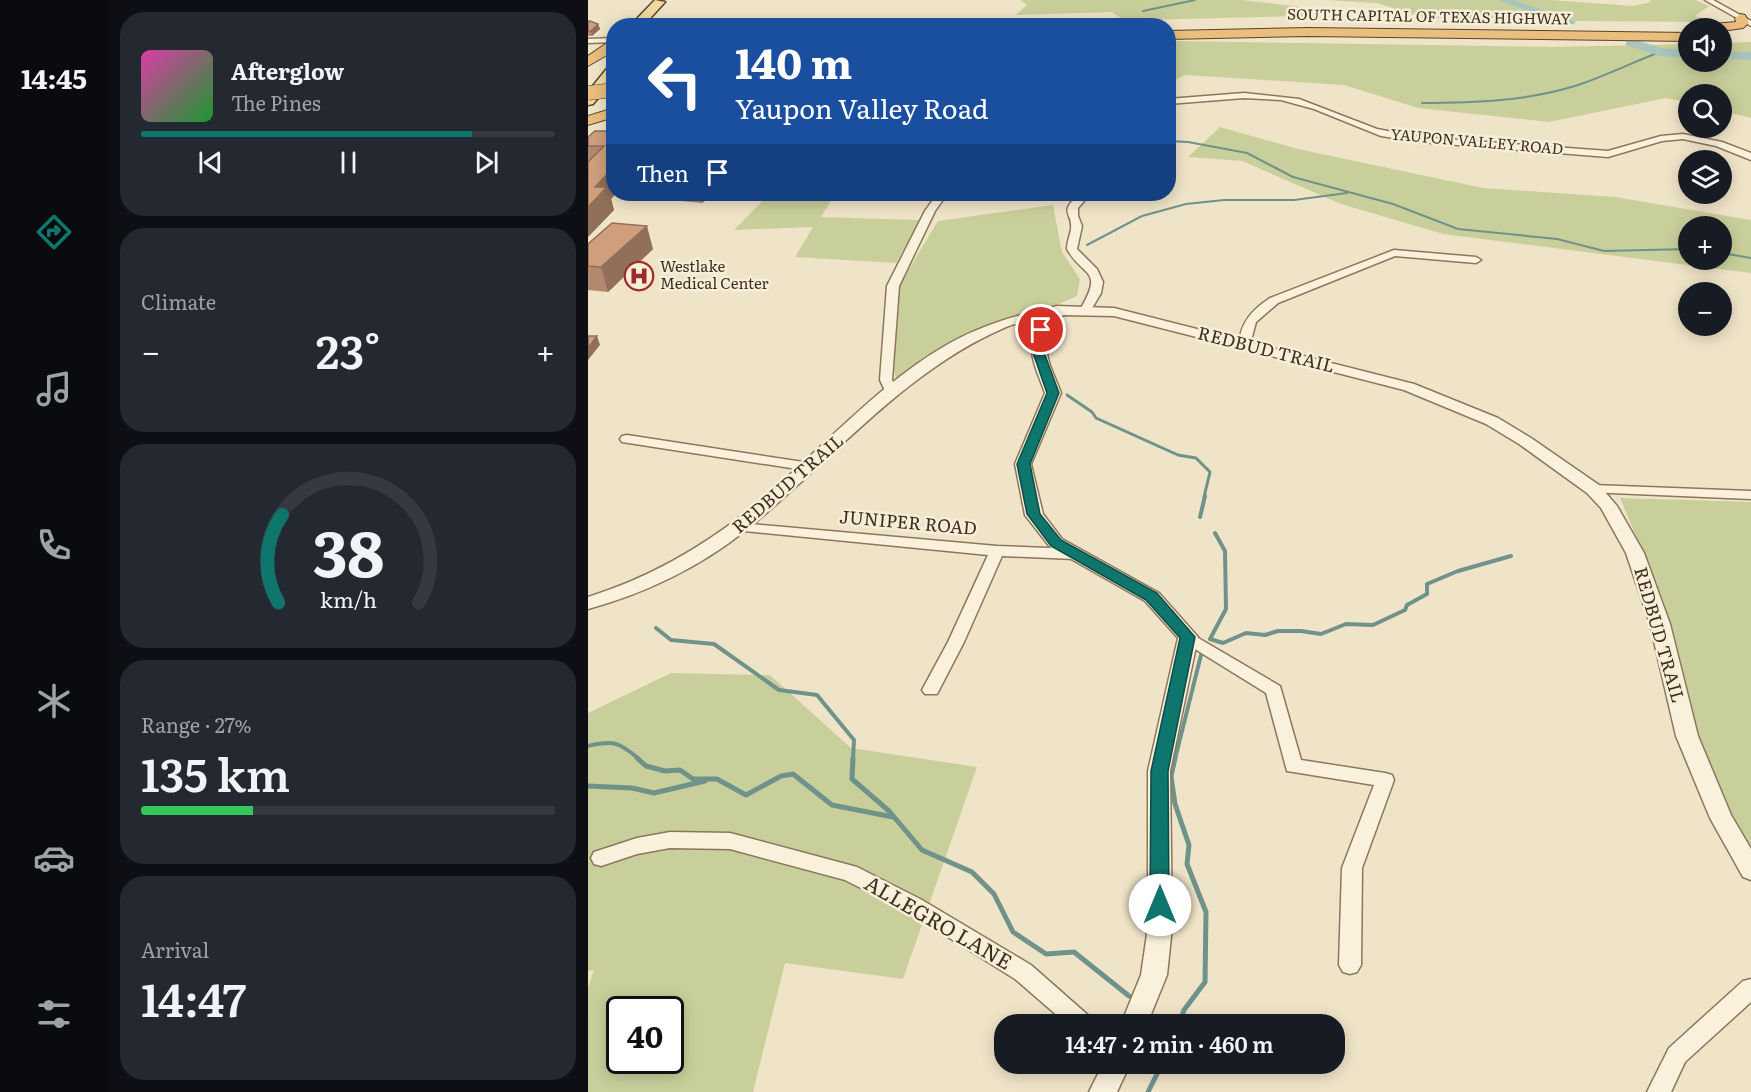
<!DOCTYPE html>
<meta charset="utf-8">
<style>
body{margin:0;font-family:Literata,serif;background:#242831;color:#f1f3f6;height:100vh;display:flex;flex-direction:column;font-size:22px;white-space:nowrap}
*{box-sizing:border-box;margin:0}
p{font-size:20px;color:#9ea1a6}
.icon{flex:none;width:33px;height:33px;fill:none;stroke:currentColor;stroke-width:2;stroke-linecap:round;stroke-linejoin:round}
.map{position:relative;flex:1;overflow:hidden}
.panel{display:flex;flex-direction:column;gap:12px;padding:12px;background:#0d0f14;width:480px}
.panel>*{flex:none}
.top-card{position:absolute;left:18px;top:18px;width:570px;height:183px;border-radius:24px;box-shadow:0 3px 15px #0003;background:#1a4fa0;color:#fff;overflow:hidden}
.tools{position:absolute;left:1090px;top:18px;display:grid;gap:12px}
.tools a{display:grid;place-items:center;width:54px;height:54px;border-radius:50%;background:#171b24;box-shadow:0 3px 15px #0003;font-size:30px}
.speed{position:absolute;left:18px;top:996px;display:flex;gap:12px;font-size:30px;font-weight:700;text-align:center}
.speed>*{display:grid;place-content:center;width:78px;height:78px;border-radius:50%;background:#171b24;box-shadow:0 3px 15px #0003;line-height:1}
.speed .limit{border:3px solid #111;border-radius:9px;background:#fff;color:#111}
.pin{position:absolute;display:grid;place-items:center;width:51px;height:51px;color:#fff;margin:-26px;border:3px solid #fff;border-radius:50%;box-shadow:0 2px 6px #0007}
.me{position:absolute;width:66px;margin:-33px;rotate:0deg;stroke-linejoin:round;filter:drop-shadow(0 0 4px #0008)}
.turn{display:flex;align-items:center;gap:21px;height:126px;padding:0 30px;font-size:27px}
.turn .icon{width:78px;height:78px;stroke-width:2.5}
.turn b{display:block;font-size:42px;line-height:51px}
.then{display:flex;align-items:center;height:57px;padding:0 30px;background:#0003;gap:12px;font-size:22px}
.big{font-size:45px;font-weight:600;line-height:1.1}
.panel .tile{flex:1;display:flex;flex-direction:column;justify-content:center;gap:9px;min-width:0;padding:0 21px;border-radius:24px;background:#242831}
.panel .dial{align-items:center;gap:0}
.dial svg{height:156px;overflow:visible;fill:none;stroke:#363941;stroke-width:7;stroke-linecap:round;text-anchor:middle}
.dial text{fill:#f1f3f6;stroke:none}
.song{display:flex;align-items:center;gap:18px}
.cover{width:72px;height:72px;border-radius:9px;background:linear-gradient(135deg,hsl(320 70% 55%),hsl(130 70% 35%))}
.played{height:6px;border-radius:3px;background:linear-gradient(90deg,#0f766e 80%,#363941 80%)}
.keys{display:flex;justify-content:space-around;direction:ltr}
.heat{display:flex;justify-content:space-between;align-items:center;font-size:33px;direction:ltr}
.charge{height:9px;border-radius:4px;background:linear-gradient(90deg,#34c759 27%,#363941 0)}
.trip{position:absolute;left:406px;top:1014px;width:351px;height:60px;border-radius:24px;background:#171b24;box-shadow:0 3px 15px #0003;font-weight:600;line-height:60px;text-align:center}
main{display:flex;flex:1;min-height:0}
.tab-bar{display:flex;flex-direction:column;width:108px;justify-content:space-around;align-items:center;background:#090b0e;color:#9ea1a6}
.tab-bar .icon{width:42px;height:42px}
.tab-bar .active{color:#0f766e}
.tab-bar b{font-size:27px;color:#f1f3f6}
.map>svg:first-child{display:block}
.green{fill:#c9cf9b;fill-rule:evenodd}
.lines{fill:none;stroke-linecap:round;stroke-linejoin:round}
.stream-far3{stroke:#6f938a;stroke-width:2}
.stream-far2{stroke:#6f938a;stroke-width:3}
.stream-far1{stroke:#6f938a;stroke-width:4}
.stream{stroke:#6f938a;stroke-width:5}
.river{fill:#a9c4bc;fill-rule:evenodd}
.minor-casing{stroke:#8d765c;stroke-width:3}
.tertiary-casing{stroke:#8d765c;stroke-width:3}
.primary-casing{stroke:#5b4430;stroke-width:3}
.trunk-casing{stroke:#5b4430;stroke-width:2}
.minor{fill:#faf1dc;fill-rule:evenodd}
.tertiary{fill:#faf1dc;fill-rule:evenodd}
.primary{fill:#f3d9a0;fill-rule:evenodd}
.trunk{fill:#eabe7c;fill-rule:evenodd}
.trunk-bridge-casing{stroke:#5b4430;stroke-width:15;stroke-linecap:butt}
.trunk-bridge{stroke:#eabe7c;stroke-width:14}
.wall{fill:#b2896c}
.shaded-wall{fill:#916f58}
.building{fill:#cf9f7d;stroke:#916f58;stroke-width:1.5}
.route{fill:#0f766e;stroke:#0a4d48;stroke-width:1.5}
.labels{text-anchor:middle;stroke-width:5;stroke-linejoin:round;paint-order:stroke}
.far-street-label{font-size:15px;fill:#3d2e20;stroke:#f7eed8}
.far-poi-label{font-size:15px;fill:#3d2e20;stroke:#f7eed8;text-anchor:start}
.street-label{font-size:18px;fill:#3d2e20;stroke:#f7eed8}
.near-street-label{font-size:21px;fill:#3d2e20;stroke:#f7eed8}
</style>
<main>
<nav class="tab-bar">
<b>14:45</b>
<svg class="icon active" aria-label="directions" viewBox="0 0 24 24"><path d="M12 3l9 9-9 9-9-9zM9 14v-3h6M13 9l2 2-2 2"/></svg>
<svg class="icon" aria-label="music" viewBox="0 0 24 24"><path d="M9 18V5l10-2v13"/><circle cx="6" cy="18" r="3"/><circle cx="16" cy="16" r="3"/></svg>
<svg class="icon" aria-label="phone" viewBox="0 0 24 24"><path d="M5 4h4l2 5-3 2q2 4 5 5l2-3 5 2v4C11 20 4 13 5 4z"/></svg>
<svg class="icon" aria-label="climate" viewBox="0 0 24 24"><path d="M12 3v18M4 7l16 10M4 17L20 7"/></svg>
<svg class="icon" aria-label="car" viewBox="0 0 24 24"><path d="M5 17H2v-5l4-1 3-4h7l3 4 3 1v5h-3M9 17h6M6 11h13"/><circle cx="7" cy="17" r="2"/><circle cx="17" cy="17" r="2"/></svg>
<svg class="icon" aria-label="filters" viewBox="0 0 24 24"><path d="M4 7h16M4 17h16"/><circle cx="9" cy="7" r="2"/><circle cx="15" cy="17" r="2"/></svg>
</nav>
<section class="panel">
<div class="tile">
<div class="song"><i class="cover"></i><div><b>Afterglow</b><p>The Pines</p></div></div>
<div class="played"></div>
<div class="keys"><svg class="icon" aria-label="previous" viewBox="0 0 24 24"><path d="M18 5L8 12l10 7zM5 5v14"/></svg><svg class="icon" aria-label="pause" viewBox="0 0 24 24"><path d="M8 5v14M16 5v14"/></svg><svg class="icon" aria-label="next" viewBox="0 0 24 24"><path d="M6 5l10 7-10 7zM19 5v14"/></svg></div>
</div>
<div class="tile"><p>Climate</p>
<div class="heat"><a>−</a><b class="big">23°</b><a>+</a></div>
</div>
<div class="tile dial"><svg viewBox="0 0 100 80">
<path d="M14 69A42 42 0 1 1 86 69"/>
<path d="M14 69A42 42 0 0 1 16 24" stroke="#0f766e"/>
<text x="50" y="56" font-size="32" font-weight="700">38</text>
<text x="50" y="72" font-size="11">km/h</text>
</svg></div>
<div class="tile"><p>Range · 27%</p><b class="big">135 km</b><div class="charge"></div></div>
<div class="tile"><p>Arrival</p><b class="big">14:47</b></div>
</section>
<div class="map">
<svg width="1163" height="1092" viewBox="0 0 1163 1092">
<rect width="100%" height="100%" fill="#f0e4c8"/>
<g class="green">
<polygon points="432,0 653,0 705,6 711,7 718,16 553,20 533,18 524,12 428,15 439,5"/>
<polygon points="738,0 962,0 1045,6 1063,2 1062,0 1107,0 1121,6 1107,16 1129,22 967,21 956,18 838,18 788,3"/>
<polygon points="588,41 964,47 1101,44 1101,62 1134,62 1134,43 1163,42 1163,118 1134,111 1134,94 1101,94 1101,103 1078,98 961,122 830,108 756,85 597,75 581,83 581,42"/>
<path d="M632,127l78,22 185,39 132,9 136,23v53l-308,-39 -102,-30 -99,-43 -54,-4zM1101,226h33v34h-33z"/>
<polygon points="181,194 247,194 233,217 332,220 308,263 207,257 225,227 146,230"/>
<polygon points="465,205 474,252 492,279 489,296 462,308 408,322 379,335 316,377 308,379 304,360 312,284 350,221"/>
<polygon points="1032,498 1163,502 1163,856 1120,774 1076,603"/>
<path d="M83,673l99,2 81,73 126,19 -74,212 -118,-16 -32,129h-165v-104l6,-18 -6,1v-258zM32,1010h50v50h-50z"/>
</g>
<g class="lines">
<g class="stream-far3">
<polyline points="555,11 607,0"/>
<path d="M834,103c52,0 106,-2 156,-18 28,-9 55,-23 82,-33"/>
<polyline points="580,141 600,142 659,153 705,177 805,204 870,229 969,239 1016,251 1101,249"/>
<polyline points="499,245 554,216 598,204 636,200 706,200 759,193"/>
<polyline points="1134,253 1163,258"/>
</g>
<polyline class="stream-far2" points="479,395 504,412 508,418 590,455 608,458 622,472 616,497"/>
<g class="stream-far1">
<polyline points="612,517 617,496"/>
<polyline points="627,533 637,551 638,609 622,639 635,643 658,633 677,635 690,631 713,631 733,634 758,624 785,625 817,610 819,605 839,594 839,584 870,571 923,556"/>
<polyline points="68,628 83,640 126,644 191,690 229,695 266,740 265,759"/>
<path d="M0,746c26,-6 31,-4 51,13"/>
<polyline points="587,759 613,655"/>
</g>
<g class="stream">
<polyline points="49,758 58,766 77,771 92,770 105,779 129,779 158,795 193,776 205,774 244,805 305,817"/>
<polyline points="265,758 264,779 301,811 334,850 384,872 406,894 425,932 458,954 486,952 541,996"/>
<polyline points="587,758 583,776 587,804 601,845 599,864 618,912 617,982 596,1010 591,1024"/>
<polyline points="0,786 44,788 66,793 117,781"/>
<polyline points="560,1092 574,1064"/>
</g>
<g class="river">
<polygon points="909,0 926,0 988,22 986,24 978,24"/>
<polygon points="1042,38 1073,48 1101,50 1101,58 1072,56 1038,45 1038,39"/>
<polygon points="1134,51 1163,52 1163,60 1134,59"/>
</g>
<g class="minor-casing">
<g id="minor">
<polygon points="1117,0 1125,0 1163,21 1163,26"/>
<polygon points="26,38 26,42 0,43 0,39"/>
<polygon points="656,93 711,99 789,129 832,137 1020,151 1073,136 1095,134 1134,142 1163,153 1163,160 1128,146 1095,139 1074,141 1020,157 832,142 793,136 726,109 693,100 656,98 580,104 580,99"/>
<polygon points="349,194 359,194 347,211 311,286 304,380 310,392 304,396 299,395 292,380 299,286 337,211"/>
<path d="M492,194h10l-12,14v8l4,10 -5,23 20,20 6,13 -2,11 -10,17 -4,1 -6,-3c23,-40 2,-30 -14,-59 0,-7 3,-13 4,-20 2,-17 -14,-16 9,-35z"/>
<path d="M806,250l82,7 5,3 -5,3 -81,-7 -117,47 -22,19 -7,26 -4,1 -6,-4c1,-22 13,-35 31,-47z"/>
<polygon points="39,435 222,463 229,467 222,471 34,442 32,439 34,436"/>
<polygon points="1005,485 1163,491 1163,499 1000,492 998,489 1000,486"/>
<polygon points="151,523 409,546 486,549 494,554 486,559 414,556 376,642 349,694 337,694 334,690 360,642 400,555 146,530 144,527 146,524"/>
<polygon points="600,632 692,686 713,760 797,773 804,775 806,780 774,868 773,965 769,972 762,974 755,972 751,965 754,868 786,785 699,771 678,693 594,641 592,637 594,633"/>
<polygon points="82,832 142,833 269,867 334,900 443,965 502,1017 505,1024 479,1024 427,979 320,912 257,880 142,849 82,848 49,854 13,866 6,864 3,858 6,852 49,838"/>
<polygon points="1163,979 1163,1002 1097,1062 1083,1092 1059,1092 1081,1048 1155,981"/>
</g>
</g>
<g class="tertiary-casing">
<g id="tertiary">
<path d="M469,306l57,2 300,76 84,34 33,20 68,47 18,21 27,47 26,71 28,112 33,79 20,34v31l-8,-3 -33,-59 -34,-82 -26,-112 -24,-71 -25,-45 -14,-15 -68,-49 -33,-20 -82,-34 -290,-74 -51,-1c-27,31 -15,44 -2,78l-30,71 12,50 19,25 97,54 39,44 -28,134 2,156 -5,48 -20,49h-26l20,-49 7,-48v-156l30,-133 -33,-37 -95,-54 -25,-32 -10,-51 30,-71c-11,-31 -23,-47 1,-76 -13,3 -27,5 -40,10 -103,44 -174,134 -260,203 -46,37 -102,64 -158,79v-12c70,-22 132,-60 187,-109 56,-49 109,-108 175,-145 35,-19 68,-28 107,-37z"/>
<polygon points="515,1064 542,1064 529,1092 501,1092"/>
</g>
</g>
<g class="primary-casing">
<g id="primary">
<polygon points="67,0 77,2 55,26 42,26"/>
<polygon points="26,65 26,78 5,104 0,105 0,92 21,66"/>
</g>
</g>
<g class="trunk-casing">
<g id="trunk">
<polygon points="1153,14 1157,15 1161,23 1155,28 1134,31 1134,28 1119,28 1125,24 1148,22 1147,18"/>
<polygon points="720,28 1101,33 1101,41 720,36 580,39 580,31"/>
<polygon points="26,42 26,51 0,66 0,56 19,43"/>
<polygon points="26,108 26,117 0,125 0,116"/>
</g>
</g>
<use href="#minor" class="minor"/>
<use href="#tertiary" class="tertiary"/>
<use href="#primary" class="primary"/>
<use href="#trunk" class="trunk"/>
<g class="trunk-bridge-casing">
<polyline id="trunk-bridge" points="0,93 26,90"/>
</g>
<use href="#trunk-bridge" class="trunk-bridge"/>
</g>
<g class="wall">
<polygon points="0,21 10,24 12,29 4,36 0,36"/>
<polygon points="26,131 23,199 26,210 0,237 0,137"/>
<polygon points="81,194 126,194 114,203 83,200"/>
<polygon points="0,244 65,249 20,292 0,290"/>
</g>
<g class="shaded-wall">
<polygon points="10,24 12,29 4,36 3,31"/>
<polygon points="26,167 26,194 28,194 23,199 26,210 0,237 0,207 7,187"/>
<polygon points="112,194 126,194 114,203"/>
<polygon points="59,226 65,249 20,292 13,267"/>
<polygon points="9,336 12,345 0,360 0,348"/>
</g>
<g class="building">
<polygon points="0,21 2,21 10,24 3,31 0,31"/>
<polygon points="7,131 26,131 26,167 7,187 19,187 0,207 0,162 16,146 0,146 0,137"/>
<polygon points="24,223 59,226 13,267 0,266 0,244"/>
<polygon points="0,336 9,336 0,348"/>
</g>
<polygon class="route" points="453,326 459,330 454,347 471,393 442,464 452,514 473,540 569,593 607,637 580,771 581,905 578,910 572,912 565,910 562,905 563,771 592,638 558,600 463,546 439,514 429,464 459,393 443,347 448,330"/>
<defs>
<g id="hospital-ring" transform="scale(1.5)"><circle r="9.5" fill="#f7eed8" stroke="#9e2a2b" stroke-width="1.5"/><path d="M-5-5h3v3.5h4V-5h3V5h-3V1.5h-4V5h-3Z" fill="#9e2a2b"/></g>
</defs>
<g fill-rule="evenodd">
<use href="#hospital-ring" x="51" y="276"/>
</g>
<g class="labels">
<g class="far-street-label">
<text transform="translate(841 17) rotate(1)" y="5">SOUTH CAPITAL OF TEXAS HIGHWAY</text>
<text transform="translate(889 142) rotate(5)" y="5">YAUPON VALLEY ROAD</text>
</g>
<g class="far-poi-label">
<text x="72" y="272">Westlake<tspan x="72" dy="17">Medical Center</tspan></text>
</g>
<g class="street-label">
<text transform="translate(678 350) rotate(14)" y="6">REDBUD TRAIL</text>
<text transform="translate(200 484) rotate(-41)" y="6">REDBUD TRAIL</text>
<text transform="translate(320 523) rotate(5)" y="6">JUNIPER ROAD</text>
<text transform="translate(1071 635) rotate(74)" y="6">REDBUD TRAIL</text>
</g>
<g class="near-street-label">
<text transform="translate(350 923) rotate(30)" y="7">ALLEGRO LANE</text>
</g>
</g>
</svg>
<div class="tools">
<a><svg class="icon" aria-label="sound" viewBox="0 0 24 24"><path d="M4 9h4l5-4v14l-5-4H4zM17 9q2 3 0 6"/></svg></a>
<a><svg class="icon" aria-label="search" viewBox="0 0 24 24"><circle cx="10" cy="10" r="6"/><path d="M15 15l6 6"/></svg></a>
<a><svg class="icon" aria-label="layers" viewBox="0 0 24 24"><path d="M12 4l9 5-9 5-9-5zM3 14l9 5 9-5"/></svg></a>
<a>+</a>
<a>−</a>
</div>
<div class="speed"><div class="limit">40</div></div>
<div class="pin" style="left:453px;top:330px;background:#d93025"><svg class="icon" aria-label="arrive" viewBox="0 0 24 24"><path d="M6 21V4h12l-3 4 3 4H6"/></svg></div>
<svg class="me" style="left:572px;top:905px" viewBox="-20 -20 40 40"><circle r="19" fill="#fff"/><path d="M0-13L10 11 0 6-10 11z" fill="#0f766e"/></svg>
<div class="trip">14:47 · 2 min · 460 m</div>
<div class="top-card">
<div class="turn"><svg class="icon" aria-label="left" viewBox="0 0 24 24"><path d="M17 20v-9H6M10 6l-5 5 5 5"/></svg><div><b>140 m</b>Yaupon Valley Road</div></div>
<div class="then">Then<svg class="icon" aria-label="arrive" viewBox="0 0 24 24"><path d="M6 21V4h12l-3 4 3 4H6"/></svg></div>
</div>
</div>
</main>
